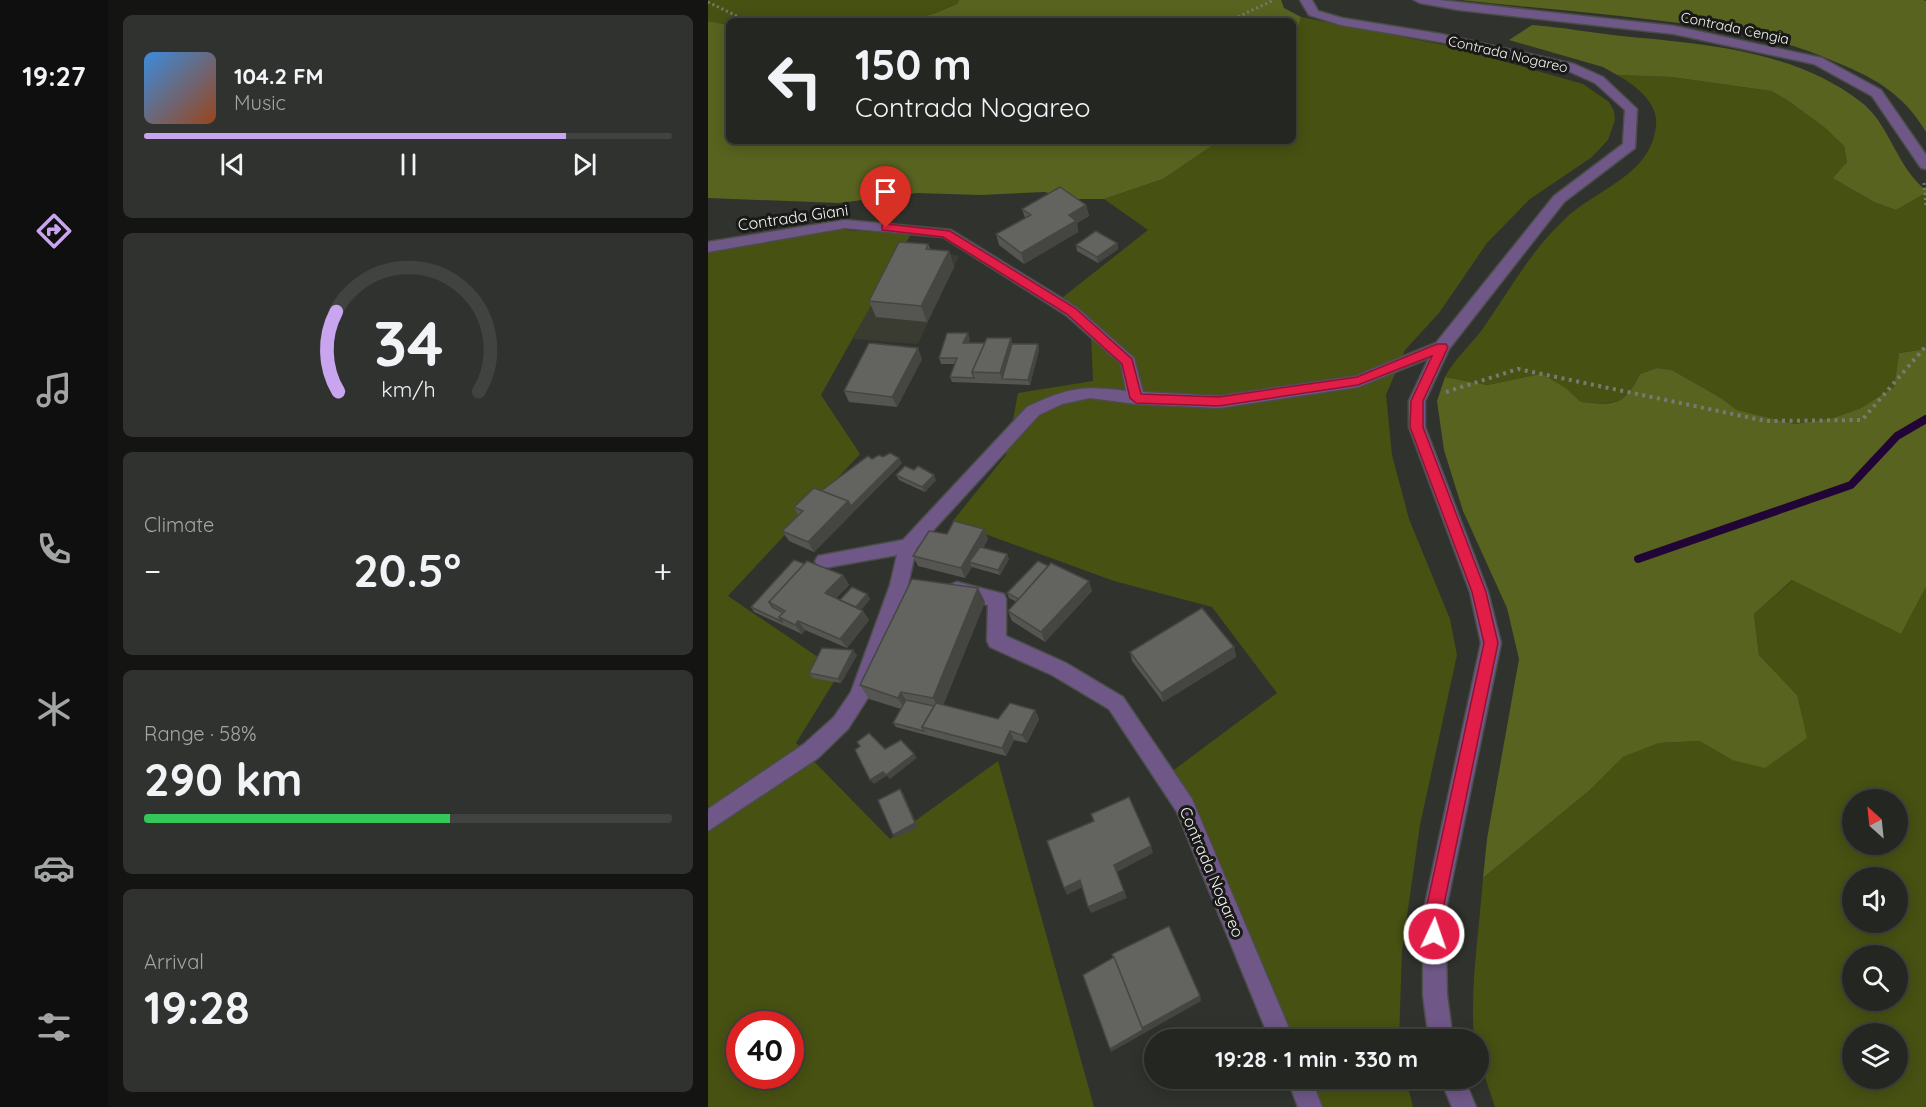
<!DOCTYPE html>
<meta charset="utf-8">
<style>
body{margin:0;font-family:Quicksand,sans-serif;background:#30322f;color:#f1f3f6;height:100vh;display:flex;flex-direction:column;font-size:22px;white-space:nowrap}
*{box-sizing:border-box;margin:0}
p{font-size:20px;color:#a3a5a5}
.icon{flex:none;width:33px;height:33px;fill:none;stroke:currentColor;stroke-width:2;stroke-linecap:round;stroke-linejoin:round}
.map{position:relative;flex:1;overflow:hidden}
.sheet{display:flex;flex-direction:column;gap:15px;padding:15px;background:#141513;width:600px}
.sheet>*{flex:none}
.guide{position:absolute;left:18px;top:18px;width:570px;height:126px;border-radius:9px;box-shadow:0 3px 15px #0003,0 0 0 2px #414340;background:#242622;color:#f1f3f6;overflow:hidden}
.needle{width:39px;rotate:333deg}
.buttons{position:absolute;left:1134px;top:789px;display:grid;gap:12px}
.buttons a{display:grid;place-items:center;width:66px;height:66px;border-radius:50%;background:#242622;box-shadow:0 3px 15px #0003,0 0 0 2px #414340;font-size:30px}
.speed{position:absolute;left:18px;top:1011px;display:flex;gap:12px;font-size:30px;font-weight:700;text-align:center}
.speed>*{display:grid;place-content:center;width:78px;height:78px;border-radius:50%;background:#242622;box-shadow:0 3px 15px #0003,0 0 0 2px #414340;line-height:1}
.speed .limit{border:9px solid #d22;background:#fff;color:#111}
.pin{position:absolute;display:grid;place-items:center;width:51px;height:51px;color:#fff;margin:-62px -26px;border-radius:50% 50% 50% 0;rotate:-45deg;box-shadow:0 0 6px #0007}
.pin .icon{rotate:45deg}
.me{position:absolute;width:66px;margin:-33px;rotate:3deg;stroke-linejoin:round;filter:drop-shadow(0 0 4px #0008)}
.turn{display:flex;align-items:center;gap:21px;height:126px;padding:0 30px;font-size:27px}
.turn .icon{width:78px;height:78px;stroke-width:2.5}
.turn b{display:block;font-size:42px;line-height:51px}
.big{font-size:45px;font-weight:800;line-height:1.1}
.sheet .card{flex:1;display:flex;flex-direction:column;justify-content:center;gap:9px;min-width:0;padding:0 21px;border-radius:9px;background:#30322f}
.sheet .dial{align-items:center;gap:0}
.dial svg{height:156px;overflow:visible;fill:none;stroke:#414340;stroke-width:7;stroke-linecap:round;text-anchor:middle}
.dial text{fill:#f1f3f6;stroke:none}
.song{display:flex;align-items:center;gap:18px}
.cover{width:72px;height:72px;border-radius:9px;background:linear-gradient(135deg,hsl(210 70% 55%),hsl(20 70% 35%))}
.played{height:6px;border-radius:3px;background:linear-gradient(90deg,#c8a5ee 80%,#414340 80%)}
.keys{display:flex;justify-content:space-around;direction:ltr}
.heat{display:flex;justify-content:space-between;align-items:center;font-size:33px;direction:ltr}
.charge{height:9px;border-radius:4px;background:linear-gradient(90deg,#34c759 58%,#414340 0)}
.trip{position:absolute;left:436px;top:1029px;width:345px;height:60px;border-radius:30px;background:#242622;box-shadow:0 3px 15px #0003,0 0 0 2px #414340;font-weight:800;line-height:60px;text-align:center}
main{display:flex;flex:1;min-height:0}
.tabs{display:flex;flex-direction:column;width:108px;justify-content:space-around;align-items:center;background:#0e0f0e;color:#a3a5a5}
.tabs .icon{width:42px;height:42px}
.tabs .current{color:#c8a5ee}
.tabs b{font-size:27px;color:#f1f3f6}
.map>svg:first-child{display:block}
.built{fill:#3a3c31}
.green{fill:#475112;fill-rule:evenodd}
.forest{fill:#57631f}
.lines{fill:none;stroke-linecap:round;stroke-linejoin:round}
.stream{stroke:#220537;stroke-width:8}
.minor-casing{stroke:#4b4d49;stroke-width:3}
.path-far1{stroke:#777975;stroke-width:3;stroke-dasharray:2 3;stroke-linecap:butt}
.path{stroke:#777975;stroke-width:4;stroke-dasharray:3 4.5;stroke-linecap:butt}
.minor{fill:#6f5888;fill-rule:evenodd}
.wall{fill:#555652}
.shaded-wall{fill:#454642}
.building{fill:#63645f;stroke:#454642;stroke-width:1.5}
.route{fill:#e11d48;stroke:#92132f;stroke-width:1.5}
.labels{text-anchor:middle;stroke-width:6;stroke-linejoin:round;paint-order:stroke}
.far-street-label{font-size:14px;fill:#f4f5f2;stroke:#191917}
.street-label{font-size:16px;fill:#f4f5f2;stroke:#191917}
</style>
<main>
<nav class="tabs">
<b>19:27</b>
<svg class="icon current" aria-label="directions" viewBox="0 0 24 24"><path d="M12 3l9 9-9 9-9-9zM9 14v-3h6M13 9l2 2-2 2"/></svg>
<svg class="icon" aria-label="music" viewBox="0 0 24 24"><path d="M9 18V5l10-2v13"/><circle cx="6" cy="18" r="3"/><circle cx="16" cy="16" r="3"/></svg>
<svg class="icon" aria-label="phone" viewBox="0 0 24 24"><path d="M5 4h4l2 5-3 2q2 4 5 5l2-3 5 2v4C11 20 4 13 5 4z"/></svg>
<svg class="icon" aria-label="climate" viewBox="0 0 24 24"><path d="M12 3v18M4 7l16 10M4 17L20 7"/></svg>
<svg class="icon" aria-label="car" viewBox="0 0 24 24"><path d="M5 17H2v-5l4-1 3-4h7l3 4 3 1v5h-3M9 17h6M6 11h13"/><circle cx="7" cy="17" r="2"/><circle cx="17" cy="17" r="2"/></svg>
<svg class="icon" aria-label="filters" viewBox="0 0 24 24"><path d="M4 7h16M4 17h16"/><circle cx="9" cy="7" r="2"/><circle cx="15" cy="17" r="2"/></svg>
</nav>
<section class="sheet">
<div class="card">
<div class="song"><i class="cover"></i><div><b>104.2 FM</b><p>Music</p></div></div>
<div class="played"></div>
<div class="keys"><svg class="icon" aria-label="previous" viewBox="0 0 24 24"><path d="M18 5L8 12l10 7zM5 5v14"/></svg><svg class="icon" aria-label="pause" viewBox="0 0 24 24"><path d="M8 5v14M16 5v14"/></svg><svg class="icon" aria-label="next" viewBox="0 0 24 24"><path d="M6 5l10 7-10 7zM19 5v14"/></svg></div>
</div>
<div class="card dial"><svg viewBox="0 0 100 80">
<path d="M14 69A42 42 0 1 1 86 69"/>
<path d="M14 69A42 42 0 0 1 13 28" stroke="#c8a5ee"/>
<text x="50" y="56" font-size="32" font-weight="700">34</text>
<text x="50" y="72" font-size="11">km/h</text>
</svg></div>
<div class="card"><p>Climate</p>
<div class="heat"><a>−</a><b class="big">20.5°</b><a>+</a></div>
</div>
<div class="card"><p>Range · 58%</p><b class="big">290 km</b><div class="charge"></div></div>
<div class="card"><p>Arrival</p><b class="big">19:28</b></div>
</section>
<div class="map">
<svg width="1218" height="1107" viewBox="0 0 1218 1107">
<rect width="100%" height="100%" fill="#30322d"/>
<polygon class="built" points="193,244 251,256 210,344 145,339"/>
<g class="green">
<polygon points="0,0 251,0 249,4 225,14 197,21 21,21 21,25 0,21"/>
<polygon points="593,17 741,46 875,84 901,102 906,111 907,120 900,140 884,157 822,199 779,243 731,313 697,350 678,395 684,455 701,519 742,619 749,655 712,825 694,951 691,1039 563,1039 455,778 569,693 504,607 406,581 244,522 298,455 310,393 385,381 383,336 345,305 440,230 396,199 455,179 511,141 585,141 585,29 591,25"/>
<path d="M909,75l55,2 99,14 16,9 37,27 20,19 3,16 -13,16 40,24 22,8 30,-17v156l-27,4 -5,34 -33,21 -28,10 -38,6 -58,-14 -16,-12 -49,-28 -15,-2 -17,6c-16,33 -26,30 -59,28l-14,-13 -55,-9 -25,5 -42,-8c10,-19 27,-33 39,-50 26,-38 48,-78 82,-109 31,-29 85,-43 90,-92 3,-23 -21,-41 -39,-51z"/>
<path d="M86,227l117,7 -90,161 39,59 -132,142 112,76 -44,71 94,96 108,-78 96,346h-386v-863zM32,1024h50v52h-50z"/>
<path d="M1085,580l108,54 25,-47v520h-431l-16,-48v-19h-5c-4,-55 5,-108 9,-162l107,-88 33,-33 36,-14 42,-2 31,19 65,-65 -38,-40 -5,-41zM1144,800h46v44h-46zM1144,878h46v44h-46zM1144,956h46v44h-46zM1144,1034h46v44h-46z"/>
<polygon points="580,1079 698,1079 705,1107 591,1107"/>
</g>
<g class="forest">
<polygon points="251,0 573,0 576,8 593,17 591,25 585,29 585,21 197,21 225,14 249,4"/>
<path d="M753,0h462l3,1v131c-22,-37 -49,-53 -88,-69 -76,-34 -137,-37 -218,-47 -53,-6 -106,-10 -159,-16z"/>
<polygon points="0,21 21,25 21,141 511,141 455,179 396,199 358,199 337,192 272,195 209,193 131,203 0,198"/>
<path d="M824,25c30,2 60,8 90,11 81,8 172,14 239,66 29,22 35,65 65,88v3l-30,17 -22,-8 -41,-24 14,-16 -3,-16 -20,-19 -37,-27 -16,-9 -99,-14 -55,-2 -14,-8 -94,-27z"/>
<path d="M1218,349v238l-25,47 -109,-54 -38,34 5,41 38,40 10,43 -42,30 -33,-8 -32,-19 -41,2 -36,14 -33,33 -107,88 4,-39 32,-180 -12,-51 -44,-97 -19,-61 -7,-49 8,-24 42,8 55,-11 25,15 14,13c33,3 43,5 59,-28l17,-6 15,2 49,28 16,12 58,14 38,-6 28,-10 33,-21 5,-34z"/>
</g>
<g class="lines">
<polyline class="stream" points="930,559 1143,485 1189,436 1218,419"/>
<g class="minor-casing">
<g id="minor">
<path d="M592,0h12l6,11 24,7 99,16 133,30 29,13 34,32 -2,39 -71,54 -115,147 -24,52v26l63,165 13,51 -56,271 2,81 6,45h-24l-6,-45v-81l58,-271 -11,-51 -61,-165v-26l20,-43 -71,29 -139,21 -83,-4 -46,-6 -28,6 -23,11 -123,134 -8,36 -39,111 -21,33 -30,29 -110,73v-22l96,-65 30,-27 17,-25 39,-107 7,-30 -73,13 -6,-2 -3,-5 3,-5 85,-16 124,-133c40,-19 56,-22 99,-16l-5,-27 -55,-49 -123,-78 -98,-9 -137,24v-10l137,-22 106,10 125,77 58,51 9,34 76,4 137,-20 80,-33 118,-147 69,-52 2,-34 -30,-27 -29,-13 -125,-28 -100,-17 -32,-10z"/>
<polygon points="706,0 731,0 966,26 1114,58 1173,90 1218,155 1218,169 1213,168 1164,96 1106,64 966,34 751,10 712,3"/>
<polygon points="249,582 296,594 298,599 298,636 358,663 415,697 484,799 586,1040 562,1040 469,812 401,709 344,675 282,647 279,641 280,605 242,595 240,590 242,585"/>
<polygon points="579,1078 603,1078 614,1107 590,1107"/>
<polygon points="732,1078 756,1078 768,1107 744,1107"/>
</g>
</g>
<g class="path-far1">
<polyline points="0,2 39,21"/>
<polyline points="521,21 566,0"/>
<polyline points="1216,183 1218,206"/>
</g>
<polyline class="path" points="738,392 810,369 1058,421 1154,420 1218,346"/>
<use href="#minor" class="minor"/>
</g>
<g class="wall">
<polygon points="378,205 381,216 369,223 370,232 316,264 291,245 288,234 317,218 314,209"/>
<polygon points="409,243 410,249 390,263 369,251 368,245"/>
<polygon points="220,244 223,250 241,251 246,267 219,322 168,317 161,301"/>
<polygon points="262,339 260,343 330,344 331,350 322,385 244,382 242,377 247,364 233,364 231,358"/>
<polygon points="214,359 189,407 141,402 136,391"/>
<polygon points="175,457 194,463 106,552 81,541 74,531 90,515 86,507 164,459"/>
<polygon points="188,475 228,480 217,492 191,480"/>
<polygon points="239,534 280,539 275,548 301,559 292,575 264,567 257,578 210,566 205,556"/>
<polygon points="97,564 135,575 141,585 128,598 132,600 159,594 162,599 153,610 155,611 161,620 139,648 97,630 94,634 46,612 43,607"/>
<polygon points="270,588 277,602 235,705 290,719 327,710 331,719 319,743 306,740 298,756 188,727 185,723 193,709 161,699 152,685"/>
<polygon points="384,591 337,642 304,621 300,611 309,602 301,598 299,593"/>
<polygon points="526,647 528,657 455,702 424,661 422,652"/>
<polygon points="149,655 133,683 105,678 101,673"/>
</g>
<g class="shaded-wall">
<polygon points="378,205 381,216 369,223 370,232 316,264 313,253 361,215"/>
<polygon points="409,243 410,249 390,263 389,257"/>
<polygon points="241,251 246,267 219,322 213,306"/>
<polygon points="260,333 262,339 257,348 255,343"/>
<polygon points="303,338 306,349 294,379 292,373"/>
<polygon points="330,344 331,350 322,385 320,380"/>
<polygon points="210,348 214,359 189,407 184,397"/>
<polygon points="191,458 194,463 106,552 100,542 140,501"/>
<polygon points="226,475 228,480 217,492 214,487"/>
<polygon points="276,529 280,539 266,563 261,562 264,567 257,578 253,568"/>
<polygon points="299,554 301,559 292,575 290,570"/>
<polygon points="135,575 141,585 123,603 117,593"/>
<polygon points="381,581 384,591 337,642 333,632"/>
<polygon points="270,588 277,602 233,711 225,698"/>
<polygon points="159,594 162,599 149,615 146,610"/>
<polygon points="155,611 161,620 139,648 132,639"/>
<polygon points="90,621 97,630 94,634 87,625"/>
<polygon points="526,647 528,657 455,702 453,693"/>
<polygon points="145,650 149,655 133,683 130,679"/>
<polygon points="193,692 201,705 198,711 190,698"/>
<polygon points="327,710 331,719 319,743 314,735"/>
<polygon points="302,731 306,740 298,756 294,748"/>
<polygon points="206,754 209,758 182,779 178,775"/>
<polygon points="175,772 178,776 166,784 162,780"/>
<polygon points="192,789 195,793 210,827 188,838 185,835"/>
<polygon points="443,846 445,853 409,872 419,898 383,913 380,907 406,865"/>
<polygon points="372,880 375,887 359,895 356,888"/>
<polygon points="492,996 493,1001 403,1052 402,1049 434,1028"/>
</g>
<g class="building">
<polygon points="352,187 378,205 361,215 368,221 313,253 288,234 323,215 314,209"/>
<polygon points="388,231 409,243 389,257 368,245"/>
<polygon points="191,242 220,244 218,249 241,251 213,306 161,301"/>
<polygon points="239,333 260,333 255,343 277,343 264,372 266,378 242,377 249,358 231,358"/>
<polygon points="279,338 303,338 292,373 264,372"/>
<polygon points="161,343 210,348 184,397 136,391"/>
<polygon points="304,344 330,344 320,380 294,379"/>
<polygon points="182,453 191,458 143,506 140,501 113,491 160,456 164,459 171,455 175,457"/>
<polygon points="197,466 206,470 210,466 226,475 214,487 188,475"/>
<polygon points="106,488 140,501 100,542 74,531 95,511 86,507"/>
<polygon points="246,521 276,529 253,568 205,556 221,531 239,534"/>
<polygon points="272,547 299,554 290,570 261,562"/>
<polygon points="86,560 97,564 61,602 64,607 75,613 71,617 75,622 43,607"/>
<polygon points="99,561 135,575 117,593 155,611 132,639 90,621 87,625 71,617 77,611 61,602"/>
<polygon points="330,561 340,566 311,599 299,593"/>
<polygon points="343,563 381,581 333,632 300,611"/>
<polygon points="204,579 270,588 225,698 193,692 190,698 152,685"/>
<polygon points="144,587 159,594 148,607 132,600"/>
<polygon points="494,608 526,647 453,693 422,652"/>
<polygon points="114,648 145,650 130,679 101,673"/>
<polygon points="198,700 226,706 214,727 216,731 185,723"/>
<polygon points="228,703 290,719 302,703 327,710 314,735 302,731 294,748 214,727"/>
<polygon points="161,733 177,749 193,740 206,754 178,775 175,772 162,780 147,750 152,746 149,742"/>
<polygon points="192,789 207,823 185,835 170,800"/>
<polygon points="421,797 443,846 406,865 416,891 380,907 372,880 356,888 339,841 386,821 383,814"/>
<polygon points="461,926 492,996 434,1028 404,954"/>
<polygon points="406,957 435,1030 402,1049 375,975"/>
</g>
<polygon class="route" points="178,224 242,231 367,308 424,359 433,394 511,397 649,377 729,344 738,344 740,347 715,401 715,427 778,592 790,643 734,914 735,934 732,940 726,943 720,940 717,934 717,914 776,643 764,592 702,427 703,401 724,356 650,385 511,406 428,403 422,398 414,364 359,314 235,237 174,230 174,225"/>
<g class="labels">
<g class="far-street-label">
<text transform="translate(1027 28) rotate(12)" y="5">Contrada Cengia</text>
<text transform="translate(800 54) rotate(13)" y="5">Contrada Nogareo</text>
</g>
<g class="street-label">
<text transform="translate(85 217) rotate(-8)" y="6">Contrada Giani</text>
<text transform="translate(504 872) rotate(67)" y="6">Contrada Nogareo</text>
</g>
</g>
</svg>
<div class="buttons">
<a><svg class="needle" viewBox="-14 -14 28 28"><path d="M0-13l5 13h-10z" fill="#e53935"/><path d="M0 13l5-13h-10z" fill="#a3a5a5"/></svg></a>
<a><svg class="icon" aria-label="sound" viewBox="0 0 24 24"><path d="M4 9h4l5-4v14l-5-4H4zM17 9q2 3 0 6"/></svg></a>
<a><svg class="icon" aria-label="search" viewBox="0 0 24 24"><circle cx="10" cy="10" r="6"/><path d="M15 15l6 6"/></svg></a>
<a><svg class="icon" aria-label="layers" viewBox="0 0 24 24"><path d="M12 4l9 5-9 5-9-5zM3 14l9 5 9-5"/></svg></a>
</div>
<div class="speed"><div class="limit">40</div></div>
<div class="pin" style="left:178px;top:228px;background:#d93025"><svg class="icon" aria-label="arrive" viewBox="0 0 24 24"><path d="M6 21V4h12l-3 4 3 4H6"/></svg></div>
<svg class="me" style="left:726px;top:934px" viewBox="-20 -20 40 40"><circle r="17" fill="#e11d48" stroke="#fff" stroke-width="3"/><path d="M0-11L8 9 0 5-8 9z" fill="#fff"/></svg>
<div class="trip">19:28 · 1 min · 330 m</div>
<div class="guide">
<div class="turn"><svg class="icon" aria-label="left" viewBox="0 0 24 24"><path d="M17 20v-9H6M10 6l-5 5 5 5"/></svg><div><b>150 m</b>Contrada Nogareo</div></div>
</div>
</div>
</main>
